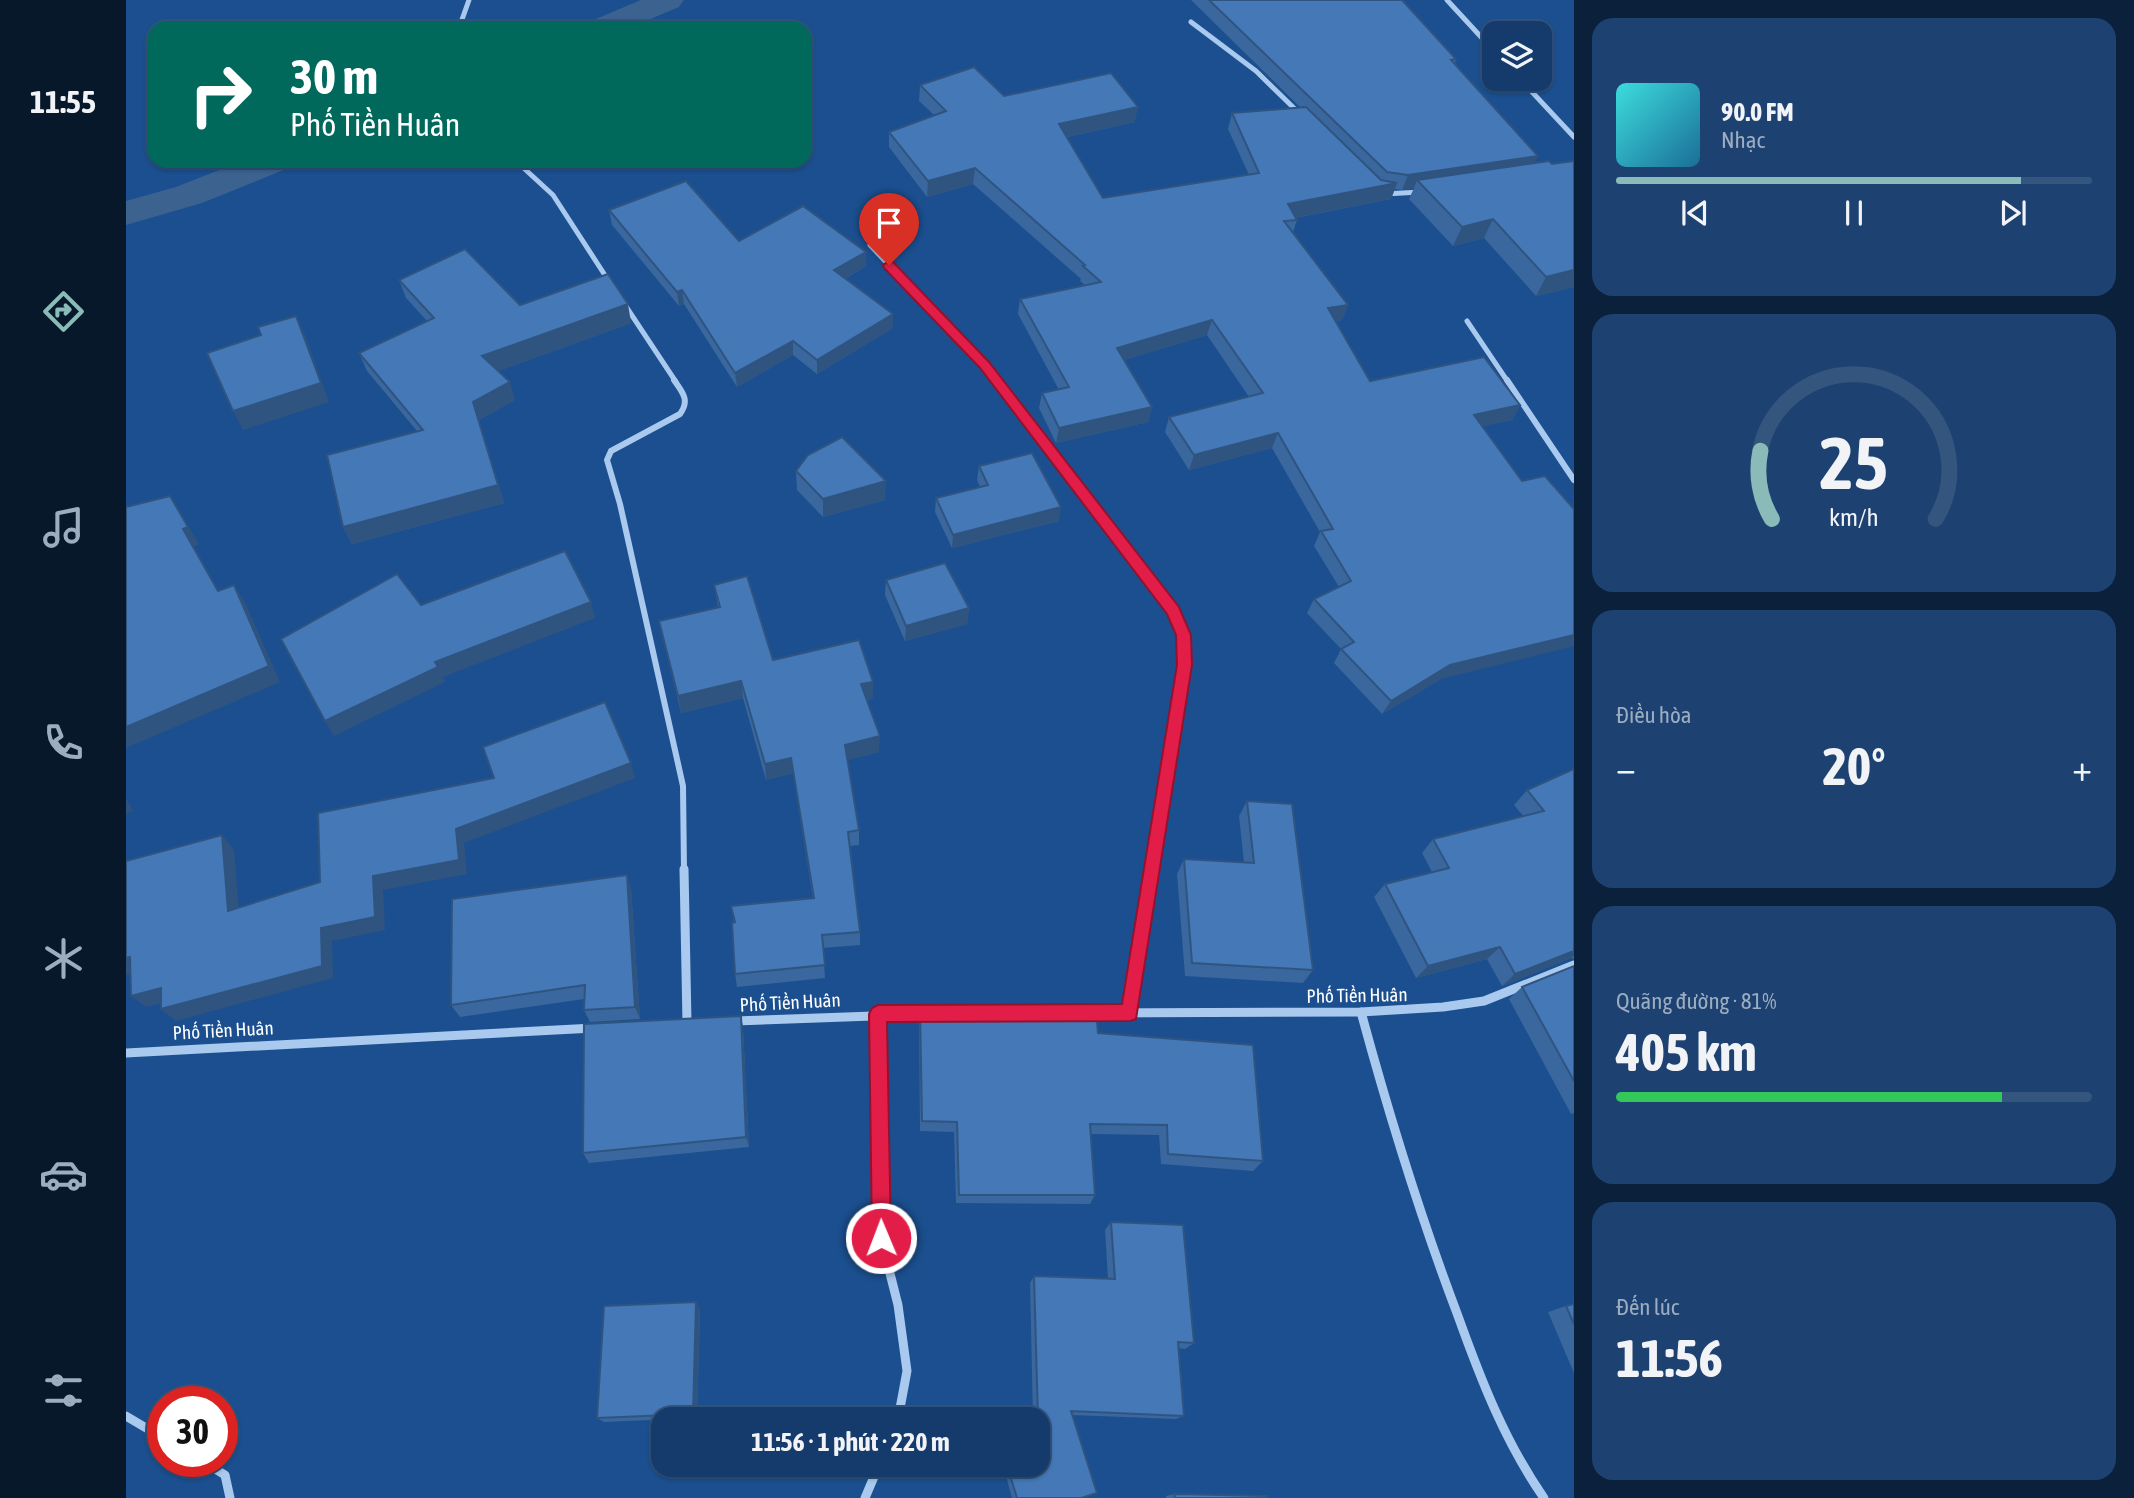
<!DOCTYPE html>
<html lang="vi">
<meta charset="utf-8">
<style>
body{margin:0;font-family:"Asap Condensed",sans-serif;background:#1d4271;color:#f1f3f6;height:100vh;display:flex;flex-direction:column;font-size:26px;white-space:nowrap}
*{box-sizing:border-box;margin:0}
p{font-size:23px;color:#9dadc1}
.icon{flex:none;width:38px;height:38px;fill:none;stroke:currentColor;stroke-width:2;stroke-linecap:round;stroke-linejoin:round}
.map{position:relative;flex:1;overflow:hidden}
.sheet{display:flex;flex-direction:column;gap:18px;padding:18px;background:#0b203b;width:560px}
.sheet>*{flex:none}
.hud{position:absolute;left:21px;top:21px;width:665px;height:147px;border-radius:21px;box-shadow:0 2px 5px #0004,0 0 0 2px #33557e;background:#00695c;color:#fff;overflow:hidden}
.buttons{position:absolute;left:1356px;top:21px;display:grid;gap:14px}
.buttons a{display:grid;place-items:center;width:70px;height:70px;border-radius:14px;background:#143b6b;box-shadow:0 2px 5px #0004,0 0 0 2px #33557e;font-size:35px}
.speed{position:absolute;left:21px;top:1386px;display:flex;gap:14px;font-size:35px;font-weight:700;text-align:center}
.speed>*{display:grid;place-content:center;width:91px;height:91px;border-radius:50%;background:#143b6b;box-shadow:0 2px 5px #0004,0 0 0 2px #33557e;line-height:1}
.speed .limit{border:10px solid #d22;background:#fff;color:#111}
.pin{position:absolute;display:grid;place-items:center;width:60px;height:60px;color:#fff;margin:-72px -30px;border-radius:50% 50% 50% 0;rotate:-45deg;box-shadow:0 0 7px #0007}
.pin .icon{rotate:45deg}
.me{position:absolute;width:77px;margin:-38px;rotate:359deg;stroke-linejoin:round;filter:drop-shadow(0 0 5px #0008)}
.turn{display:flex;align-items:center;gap:24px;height:147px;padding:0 28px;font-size:32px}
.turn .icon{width:91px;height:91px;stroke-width:2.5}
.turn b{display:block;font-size:49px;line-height:60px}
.big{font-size:52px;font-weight:700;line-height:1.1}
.sheet .card{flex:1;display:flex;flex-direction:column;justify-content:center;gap:10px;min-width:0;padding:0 24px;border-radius:21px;background:#1d4271}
.sheet .dial{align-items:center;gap:0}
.dial svg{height:182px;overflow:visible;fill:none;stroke:#33557e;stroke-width:7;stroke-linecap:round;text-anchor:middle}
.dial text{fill:#f1f3f6;stroke:none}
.song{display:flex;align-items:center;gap:21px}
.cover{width:84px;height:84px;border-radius:10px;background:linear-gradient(135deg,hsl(180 70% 55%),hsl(200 70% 35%))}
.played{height:7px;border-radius:4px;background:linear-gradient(90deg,#8bbbb9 85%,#33557e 85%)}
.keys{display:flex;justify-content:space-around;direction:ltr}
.heat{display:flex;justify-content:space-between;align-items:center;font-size:38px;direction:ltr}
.charge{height:10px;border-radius:5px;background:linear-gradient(90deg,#34c759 81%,#33557e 0)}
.trip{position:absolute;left:525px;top:1407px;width:399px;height:70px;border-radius:21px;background:#143b6b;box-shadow:0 2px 5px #0004,0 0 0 2px #33557e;font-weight:700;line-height:70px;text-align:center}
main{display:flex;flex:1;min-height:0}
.dock{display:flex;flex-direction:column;width:126px;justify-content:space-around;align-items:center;background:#08182b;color:#9dadc1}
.dock .icon{width:49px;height:49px}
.dock .on{color:#8bbbb9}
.dock b{font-size:32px;color:#f1f3f6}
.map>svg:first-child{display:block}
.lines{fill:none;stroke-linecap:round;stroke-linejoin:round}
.canal{fill:#3c6290;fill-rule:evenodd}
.minor-far2{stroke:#a9c9ee;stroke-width:5}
.minor-far1{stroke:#a9c9ee;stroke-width:6}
.minor{stroke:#a9c9ee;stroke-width:9}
.wall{fill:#3a679d}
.shaded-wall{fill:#305480}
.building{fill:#4478b7;stroke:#305480;stroke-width:2}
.route{fill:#e11d48;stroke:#92132f;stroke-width:2}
.labels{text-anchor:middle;stroke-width:7;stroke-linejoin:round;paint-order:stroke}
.street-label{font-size:19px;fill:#fff;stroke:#1b4f8f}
</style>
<main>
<nav class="dock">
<b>11:55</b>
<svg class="icon on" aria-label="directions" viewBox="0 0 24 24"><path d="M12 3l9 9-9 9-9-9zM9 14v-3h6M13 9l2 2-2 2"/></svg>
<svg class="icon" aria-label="music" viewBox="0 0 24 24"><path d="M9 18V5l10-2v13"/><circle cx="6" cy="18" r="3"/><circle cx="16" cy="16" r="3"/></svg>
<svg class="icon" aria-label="phone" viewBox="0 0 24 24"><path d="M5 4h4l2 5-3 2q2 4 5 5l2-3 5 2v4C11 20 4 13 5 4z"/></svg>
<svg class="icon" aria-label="climate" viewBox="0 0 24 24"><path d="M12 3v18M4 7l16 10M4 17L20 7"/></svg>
<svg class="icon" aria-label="car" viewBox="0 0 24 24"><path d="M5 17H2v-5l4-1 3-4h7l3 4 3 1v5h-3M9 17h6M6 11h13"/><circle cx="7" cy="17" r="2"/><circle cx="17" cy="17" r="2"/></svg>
<svg class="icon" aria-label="filters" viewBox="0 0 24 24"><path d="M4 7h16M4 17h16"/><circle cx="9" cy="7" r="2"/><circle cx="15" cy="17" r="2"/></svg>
</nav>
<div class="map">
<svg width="1448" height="1498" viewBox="0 0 1448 1498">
<rect width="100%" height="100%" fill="#1b4f8f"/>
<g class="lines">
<g class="canal">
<polygon points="515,0 558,0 553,7 503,28 460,28 465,21"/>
<polygon points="116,161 166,161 160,169 76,203 0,225 0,201 50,187"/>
</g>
<g class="minor-far2">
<polyline points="1321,0 1368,51"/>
<polyline points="1065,22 1130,71 1174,114"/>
<polyline points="333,28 343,0"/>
<polyline points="1394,79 1448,137"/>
<polyline points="390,161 427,195 484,283"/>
<polyline points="1258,194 1295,192"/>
<polyline points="744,245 872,382"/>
<polyline points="499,305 550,382"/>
<polyline points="1341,321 1382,382"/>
</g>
<g class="minor-far1">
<path d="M548,380c9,13 16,20 6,34l-69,37 -4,9 13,44 63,282 1,85"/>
<polyline points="871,380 1048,611 1057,635 1058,665 1026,871"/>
<polyline points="1381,380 1448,480"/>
</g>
<g class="minor">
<polyline points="558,869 561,1023"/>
<path d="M1235,1012c28,103 59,204 97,304 23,64 47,126 86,182"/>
<polyline points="962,1013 1235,1012 1317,1007 1358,1001 1448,965"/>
<polyline points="1004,1013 1026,869"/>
<polyline points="752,1014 755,1238 772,1305 781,1371 772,1419"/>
<polyline points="609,1021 803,1014"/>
<polyline points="0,1053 468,1028"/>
<polyline points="0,1416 37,1438"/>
<polyline points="76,1461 99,1475 104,1498"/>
<polyline points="739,1498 753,1465"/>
</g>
</g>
<g class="wall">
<polygon points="1065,0 1276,0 1330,59 1329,63 1409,163 1448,287 1410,296 1358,238 1327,246 1283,199 1288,188 1276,190 1269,189 1265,199 1169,218 1171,220 1167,232 1222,305 1216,320 1210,321 1244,381 1394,405 1386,420 1356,426 1315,679 1256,714 1208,663 1215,649 1181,613 1188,599 1213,587 1188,546 1194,532 1146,448 1063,470 1039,432 1043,417 1123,397 1081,335 998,360 1026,407 1022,422 930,443 913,408 916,393 933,390 892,314 894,299 959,285 954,281 955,279 847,184 801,197 763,147 763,132 808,115 793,101 794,85 878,96 1009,122 941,137 977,198 1123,175 1102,129 1106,113 1175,108"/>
<polygon points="483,210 613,241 740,252 740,266 719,279 767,314 767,328 691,374 667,355 611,387 558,304 553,306 486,225"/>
<polygon points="273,280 394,305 505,323 372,371 389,400 353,420 378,503 226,544 217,527 291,431 241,371 233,353 301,321 280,298"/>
<polygon points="853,466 933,521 826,548 809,512 810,498 854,487 851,480"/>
<polygon points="670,471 759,500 697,517 671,490"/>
<polygon points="760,580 843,608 841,624 779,641 759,595"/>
<polygon points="588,585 647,660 747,682 747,698 741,700 753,752 721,760 733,830 733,845 724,846 734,932 734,945 697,948 699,978 611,987 609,974 608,922 605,906 687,899 667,773 640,780 617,698 555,713 533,621 592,607"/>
<polygon points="1448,769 1448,959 1445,958 1376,986 1361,959 1290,978 1248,897 1259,884 1306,872 1296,853 1307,839 1398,817 1388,805 1401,790"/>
<polygon points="1121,801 1187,970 1177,983 1059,976 1051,874 1058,859 1118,863 1113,816"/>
<polygon points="505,889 514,1019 464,1022 458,1010 458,999 334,1017 325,1005"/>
<polygon points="1448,966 1448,1113 1445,1114 1383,999 1396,987"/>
<polygon points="794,1009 972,1033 1137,1161 1127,1171 1035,1164 1033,1135 964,1134 969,1195 964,1204 830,1203 828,1132 794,1131 793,1021"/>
<polygon points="615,1016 617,1028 623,1147 463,1163 457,1153"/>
<polygon points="985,1222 1068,1343 1059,1349 1053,1348 1058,1416 1050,1419 946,1415 955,1498 886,1498 877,1465 912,1465 912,1419 907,1419 904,1283 908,1276 982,1279 979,1230"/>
<polygon points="1448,1304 1448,1373 1422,1312 1440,1306"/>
<polygon points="574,1309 571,1418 478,1422 471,1418"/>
<polygon points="1048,1494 1141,1498 1040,1498 1040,1496"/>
</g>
<g class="shaded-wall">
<polygon points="1012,107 1009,122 931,139 933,124"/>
<polygon points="1412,156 1405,171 1291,180 1288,188 1276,190 1282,175"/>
<polygon points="849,168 847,184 801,197 802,181"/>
<polygon points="1271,183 1265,199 1157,220 1162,204"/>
<polygon points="1367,219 1358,238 1327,246 1336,227"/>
<polygon points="740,252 740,266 708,285 708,270"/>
<polygon points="1448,270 1448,287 1410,296 1420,277"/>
<polygon points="556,290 558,304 553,306 551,292"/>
<polygon points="502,304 505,323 361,375 356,356"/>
<polygon points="1222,305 1216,320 1197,323 1202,308"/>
<polygon points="767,314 767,328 691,374 691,360"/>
<polygon points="170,316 179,335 203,402 117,430 107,411"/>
<polygon points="1086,320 1081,335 988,363 991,348"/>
<polygon points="667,341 667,355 611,387 609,373"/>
<polygon points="384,382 389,400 353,420 378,503 226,544 217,527 347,402"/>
<polygon points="1394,405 1386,420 1340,430 1348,415"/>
<polygon points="1026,407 1022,422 930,443 933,428"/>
<polygon points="1152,433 1146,448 1063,470 1068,455"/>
<polygon points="760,481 759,500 697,517 697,499"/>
<polygon points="44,496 73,544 68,547 103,608 57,529"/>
<polygon points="935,507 933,521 826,548 827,535"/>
<polygon points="108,585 119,602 154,682 0,748 0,727"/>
<polygon points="465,602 469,618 317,677 319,682 208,736 199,721 309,662"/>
<polygon points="843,608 841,624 779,641 780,626"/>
<polygon points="1448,635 1448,646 1315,679 1256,714 1265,701 1324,665"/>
<polygon points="615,681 617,698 555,713 552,696"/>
<polygon points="747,682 747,698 735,701 735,684"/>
<polygon points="754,736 753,752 719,761 719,745"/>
<polygon points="665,758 667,773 640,780 639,764"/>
<polygon points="505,763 509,778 338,843 341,874 257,890 259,930 206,941 207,978 50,1021 35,1009 195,928 247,876 330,829"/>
<polygon points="0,798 7,811 0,814"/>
<polygon points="96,835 108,850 114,924 102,911"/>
<polygon points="501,875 505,889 514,1019 509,1007"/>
<polygon points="1374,947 1361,959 1290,978 1302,966"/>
<polygon points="1448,951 1448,956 1445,958 1376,986 1389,974"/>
<polygon points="4,957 19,970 0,975 0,958"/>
<polygon points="35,988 49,1000 20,1007 5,996"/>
<polygon points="615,1016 617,1028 623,1147 620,1137"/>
<polygon points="570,1302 574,1309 571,1418 567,1414"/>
</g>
<g class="building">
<polygon points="1083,0 1276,0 1330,59 1325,60 1412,156 1282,175 1261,172"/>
<polygon points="848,67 878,96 985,73 1012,107 933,124 977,198 1133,173 1106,113 1180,107 1255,180 1271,183 1162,204 1171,220 1158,221 1222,305 1202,308 1244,381 1358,357 1394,405 1348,415 1396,481 1419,476 1448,509 1448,635 1324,665 1265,701 1215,649 1228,642 1188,599 1225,581 1195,531 1207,529 1152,433 1068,455 1043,417 1137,393 1086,320 991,348 1026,407 933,428 916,393 943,387 894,299 975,282 957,266 959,265 849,168 802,181 763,132 820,111 794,85"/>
<polygon points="1423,161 1426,164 1448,161 1448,270 1420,277 1367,219 1336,227 1291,180"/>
<polygon points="560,181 613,241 677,206 740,252 708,270 767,314 691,360 667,341 609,373 556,290 551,292 483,210"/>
<polygon points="339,249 394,305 482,274 502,304 356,356 384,382 347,402 372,485 217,527 201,455 297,430 233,353 308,318 273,280"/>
<polygon points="170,316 195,383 107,411 81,353 135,335 132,327"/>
<polygon points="716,437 760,481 697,499 670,471 682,455"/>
<polygon points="906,453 935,507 827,535 810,498 862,485 853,466"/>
<polygon points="44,496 62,527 57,529 92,591 108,585 143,666 0,727 0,507"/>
<polygon points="439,551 465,602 309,662 312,667 199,721 155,639 271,574 295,605"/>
<polygon points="819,563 843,608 780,626 760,580"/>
<polygon points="621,576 647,660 733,640 747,682 735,684 754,736 719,745 733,830 722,832 734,932 696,935 699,965 609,974 606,923 609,922 605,906 688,898 665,758 639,764 615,681 552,696 533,621 594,607 588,585"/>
<polygon points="479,702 505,763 330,829 333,860 247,876 249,917 195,928 196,966 35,1009 35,988 5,996 4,957 0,958 0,861 96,835 102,911 194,882 192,813 368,778 357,747"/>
<polygon points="1448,769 1448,951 1389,974 1374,947 1302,966 1259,884 1323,868 1307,839 1418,811 1401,790"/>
<polygon points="1121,801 1166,804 1187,970 1066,963 1058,859 1128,863"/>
<polygon points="501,875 509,1007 458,1010 459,985 325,1005 326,899"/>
<polygon points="1448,966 1448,1081 1396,987"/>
<polygon points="794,1009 970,1010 972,1033 1127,1045 1137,1161 1042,1154 1041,1125 964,1124 969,1195 833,1195 831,1122 796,1121"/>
<polygon points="615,1016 620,1137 457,1153 458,1024"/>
<polygon points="985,1222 1057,1225 1068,1343 1052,1342 1058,1416 945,1411 971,1493 955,1498 891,1498 881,1465 912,1465 912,1419 908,1276 989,1279"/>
<polygon points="570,1302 567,1414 471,1418 478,1306"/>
<polygon points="1448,1304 1448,1324 1440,1306"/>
<polygon points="1048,1494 1141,1496 1141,1498 1049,1498"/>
</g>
<polygon class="route" points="763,261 767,262 863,362 1053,607 1065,635 1066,665 1010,1019 1004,1021 761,1022 765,1238 762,1245 755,1248 749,1245 746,1238 743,1014 746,1008 752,1005 996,1004 1051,665 1050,635 1041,614 854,368 758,268 757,265"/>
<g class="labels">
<g class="street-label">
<text transform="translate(1231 995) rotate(-1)" y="7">Phố Tiền Huân</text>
<text transform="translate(664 1002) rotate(-3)" y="7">Phố Tiền Huân</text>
<text transform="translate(97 1030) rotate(-3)" y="7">Phố Tiền Huân</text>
</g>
</g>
</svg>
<div class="buttons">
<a><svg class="icon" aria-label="layers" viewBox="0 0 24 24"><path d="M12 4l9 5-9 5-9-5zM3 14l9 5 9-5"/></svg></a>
</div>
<div class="speed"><div class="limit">30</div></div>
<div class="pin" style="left:763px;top:265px;background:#d93025"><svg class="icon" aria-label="arrive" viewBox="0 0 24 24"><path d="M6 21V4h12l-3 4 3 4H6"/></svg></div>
<svg class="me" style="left:755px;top:1238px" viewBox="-20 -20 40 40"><circle r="17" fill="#e11d48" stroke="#fff" stroke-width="3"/><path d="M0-11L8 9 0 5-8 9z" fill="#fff"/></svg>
<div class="trip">11:56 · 1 phút · 220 m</div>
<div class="hud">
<div class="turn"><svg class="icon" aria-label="right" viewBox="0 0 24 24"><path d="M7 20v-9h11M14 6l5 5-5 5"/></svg><div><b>30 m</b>Phố Tiền Huân</div></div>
</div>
</div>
<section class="sheet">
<div class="card">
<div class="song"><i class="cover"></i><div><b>90.0 FM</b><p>Nhạc</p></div></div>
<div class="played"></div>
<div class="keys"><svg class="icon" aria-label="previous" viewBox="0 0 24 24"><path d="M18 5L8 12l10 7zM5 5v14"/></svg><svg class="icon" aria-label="pause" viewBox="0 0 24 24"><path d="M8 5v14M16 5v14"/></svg><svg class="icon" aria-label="next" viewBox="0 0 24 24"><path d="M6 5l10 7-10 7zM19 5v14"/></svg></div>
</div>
<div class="card dial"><svg viewBox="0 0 100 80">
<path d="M14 69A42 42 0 1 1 86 69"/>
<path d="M14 69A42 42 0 0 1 9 39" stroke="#8bbbb9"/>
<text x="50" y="56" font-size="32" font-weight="700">25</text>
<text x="50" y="72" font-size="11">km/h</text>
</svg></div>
<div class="card"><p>Điều hòa</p>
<div class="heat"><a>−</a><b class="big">20°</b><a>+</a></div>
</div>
<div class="card"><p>Quãng đường · 81%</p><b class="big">405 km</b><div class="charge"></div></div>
<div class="card"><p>Đến lúc</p><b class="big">11:56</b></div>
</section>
</main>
